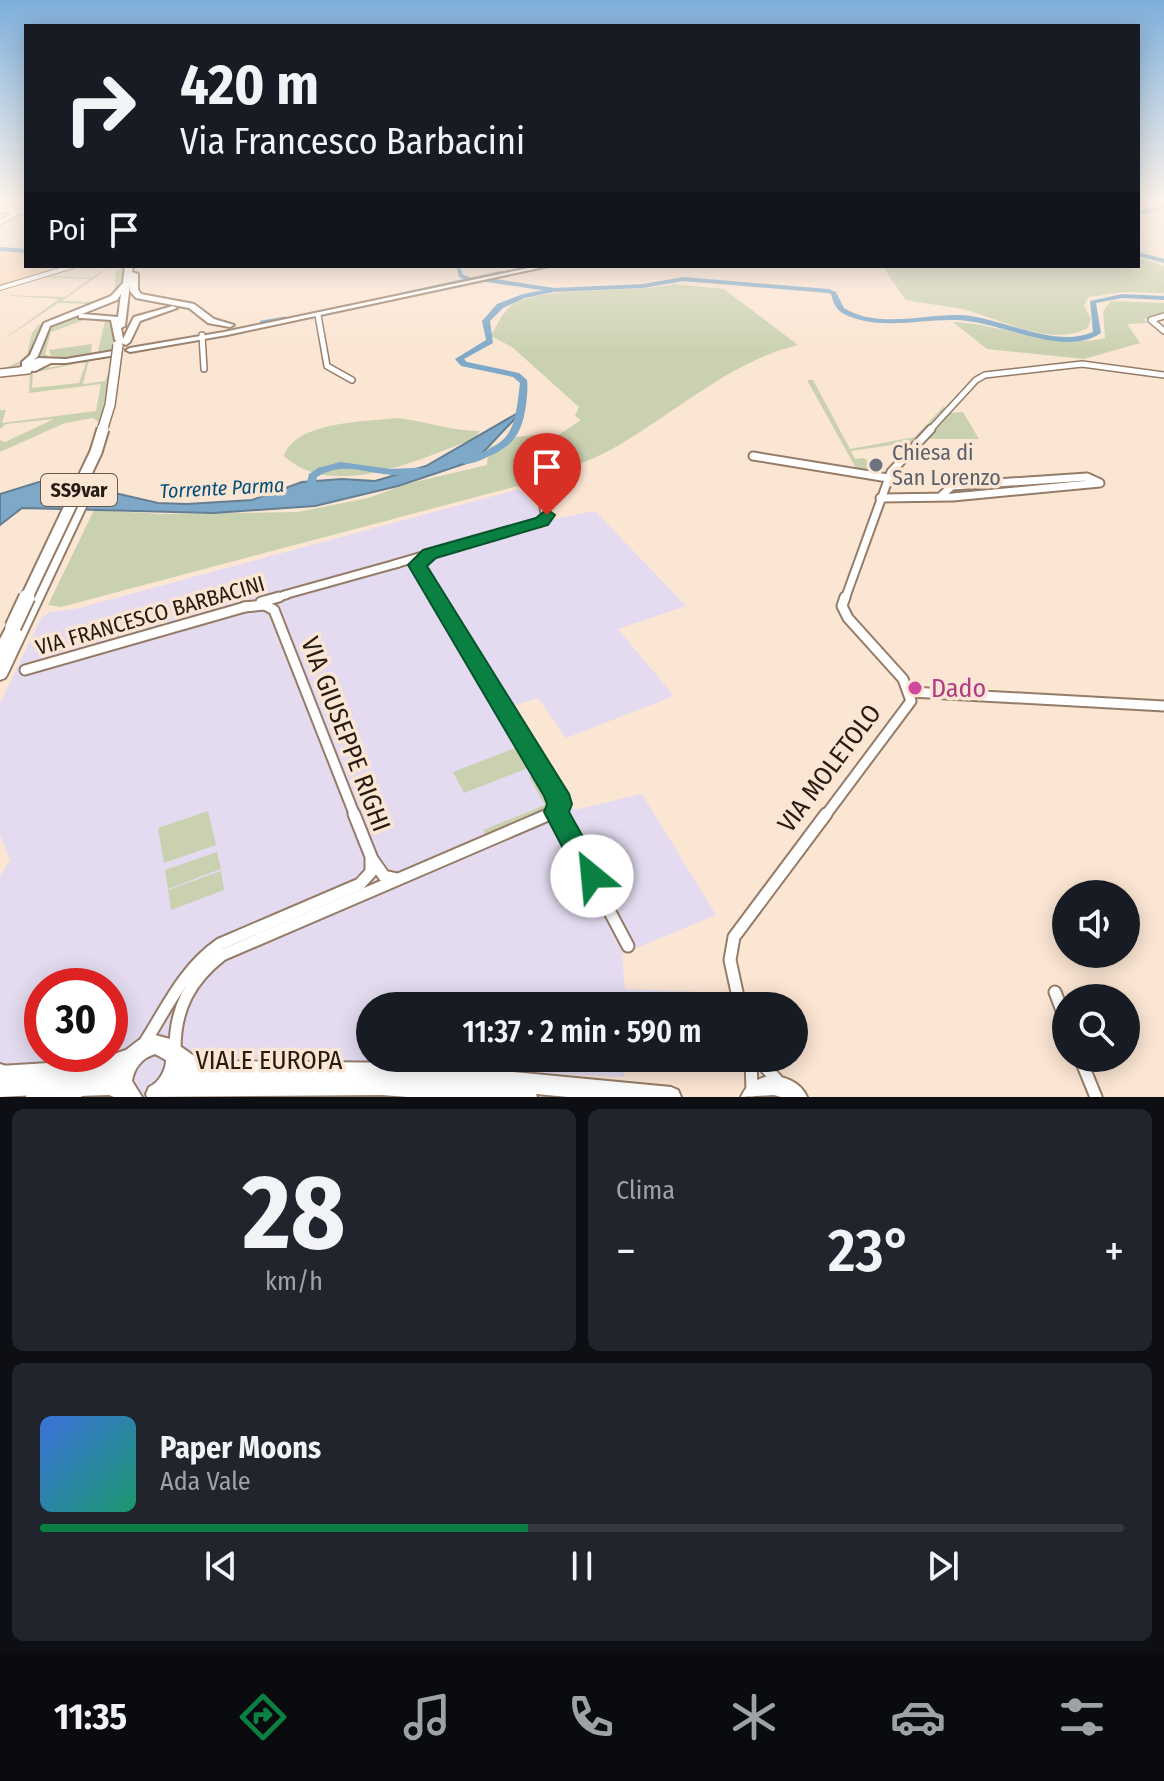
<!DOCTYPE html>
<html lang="it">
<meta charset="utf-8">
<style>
body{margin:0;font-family:"Fira Sans Condensed",sans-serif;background:#20242c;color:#f1f3f6;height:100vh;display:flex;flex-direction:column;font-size:30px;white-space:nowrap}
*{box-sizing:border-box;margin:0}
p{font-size:26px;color:#9ea1a6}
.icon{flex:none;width:44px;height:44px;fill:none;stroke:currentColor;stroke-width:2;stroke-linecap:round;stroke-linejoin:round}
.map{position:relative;height:1097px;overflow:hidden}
.sheet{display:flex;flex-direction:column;gap:12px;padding:12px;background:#0d0f14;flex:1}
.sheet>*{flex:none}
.top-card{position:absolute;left:24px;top:24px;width:1116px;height:244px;border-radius:0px;box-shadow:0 4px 20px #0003;background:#171b24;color:#f1f3f6;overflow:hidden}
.controls{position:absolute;left:1052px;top:880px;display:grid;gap:16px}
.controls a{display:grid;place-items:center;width:88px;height:88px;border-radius:50%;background:#171b24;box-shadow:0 4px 20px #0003;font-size:40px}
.speed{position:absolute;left:24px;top:968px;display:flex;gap:16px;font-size:40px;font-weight:700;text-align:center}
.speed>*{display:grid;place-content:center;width:104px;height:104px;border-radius:50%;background:#171b24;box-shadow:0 4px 20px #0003;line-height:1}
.speed .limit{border:12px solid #d22;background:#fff;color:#111}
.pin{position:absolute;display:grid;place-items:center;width:68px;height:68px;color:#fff;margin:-82px -34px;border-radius:50% 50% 50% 0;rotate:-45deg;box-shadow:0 0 8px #0007}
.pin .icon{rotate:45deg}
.me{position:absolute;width:88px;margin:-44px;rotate:332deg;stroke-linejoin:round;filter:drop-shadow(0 0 6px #0008)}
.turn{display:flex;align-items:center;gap:28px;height:168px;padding:0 24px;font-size:36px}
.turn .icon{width:104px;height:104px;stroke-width:2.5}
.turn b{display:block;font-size:56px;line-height:68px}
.then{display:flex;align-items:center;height:76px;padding:0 24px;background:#0003;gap:16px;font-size:30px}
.big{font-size:60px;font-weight:600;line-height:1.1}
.sheet .widget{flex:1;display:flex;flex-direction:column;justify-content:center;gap:12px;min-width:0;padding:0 28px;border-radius:12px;background:#20242c}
.sheet .dial{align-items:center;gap:0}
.dial b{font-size:104px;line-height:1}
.song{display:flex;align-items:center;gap:24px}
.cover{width:96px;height:96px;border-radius:12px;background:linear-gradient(135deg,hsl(220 70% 55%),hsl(160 70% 35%))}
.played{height:8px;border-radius:4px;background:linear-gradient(90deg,#0b8043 45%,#363941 45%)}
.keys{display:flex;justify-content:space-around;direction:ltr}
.heat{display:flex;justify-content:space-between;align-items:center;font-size:44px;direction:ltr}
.sheet .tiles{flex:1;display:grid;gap:12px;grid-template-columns:1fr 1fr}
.widget:last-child{grid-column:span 2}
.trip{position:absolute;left:356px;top:992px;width:452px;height:80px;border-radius:40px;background:#171b24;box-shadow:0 4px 20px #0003;font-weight:600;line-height:80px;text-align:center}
.menu{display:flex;height:128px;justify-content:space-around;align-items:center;background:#090b0e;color:#9ea1a6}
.menu .icon{width:56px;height:56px}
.menu .selected{color:#0b8043}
.menu b{font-size:36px;color:#f1f3f6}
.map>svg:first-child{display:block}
.industrial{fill:#e4dbf0;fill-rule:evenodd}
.built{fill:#fcdabf}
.green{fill:#cad1b1;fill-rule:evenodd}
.water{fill:#7ea8c8;stroke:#647e92;stroke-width:2}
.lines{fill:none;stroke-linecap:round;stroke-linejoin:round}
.canal-far1{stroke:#7ea8c8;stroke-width:4}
.canal{stroke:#7ea8c8;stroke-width:5}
.river{fill:#7ea8c8;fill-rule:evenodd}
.minor-far4-casing{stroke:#957c68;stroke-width:6}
.minor-far3-casing{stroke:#957c68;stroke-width:8}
.minor-far2-casing{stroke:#957c68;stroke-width:11}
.minor-far1-casing{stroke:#957c68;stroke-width:13}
.minor-casing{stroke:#957c68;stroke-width:15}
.tertiary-casing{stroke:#957c68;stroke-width:10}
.secondary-casing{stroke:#957c68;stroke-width:4}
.primary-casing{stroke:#957c68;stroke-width:4}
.trunk-casing{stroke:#957c68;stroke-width:4}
.minor-far4{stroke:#fff;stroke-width:4}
.minor-far3{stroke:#fff;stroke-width:5}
.minor-far2{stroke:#fff;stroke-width:7}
.minor-far1{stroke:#fff;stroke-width:9}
.minor{stroke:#fff;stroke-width:11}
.tertiary{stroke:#fff;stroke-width:7}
.secondary{fill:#fff;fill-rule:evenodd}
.primary{fill:#fff;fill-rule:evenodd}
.trunk{fill:#fff;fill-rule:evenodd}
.trunk-bridge-far2-casing{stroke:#957c68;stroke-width:12;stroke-linecap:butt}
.trunk-bridge-far1-casing{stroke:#957c68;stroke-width:15;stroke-linecap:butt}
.trunk-bridge-casing{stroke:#957c68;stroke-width:19;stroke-linecap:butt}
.trunk-bridge-far2{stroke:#fff;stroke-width:9}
.trunk-bridge-far1{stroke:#fff;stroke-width:11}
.trunk-bridge{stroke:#fff;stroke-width:15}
.route{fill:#0b8043;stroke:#07532c;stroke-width:2}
.worship-dot{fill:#6b7280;stroke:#fbe5d3;stroke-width:3}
.hotel-dot{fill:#d1479c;stroke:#fbe5d3;stroke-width:3}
.labels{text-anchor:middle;stroke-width:7;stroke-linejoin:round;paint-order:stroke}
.far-water-label{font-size:20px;font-style:italic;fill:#024f78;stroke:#fbe5d3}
.shield{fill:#fbe5d3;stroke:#66584d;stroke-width:2}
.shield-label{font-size:20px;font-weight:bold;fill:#261c14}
.worship-label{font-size:22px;fill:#5b616d;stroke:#fbe5d3;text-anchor:start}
.street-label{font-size:22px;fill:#261c14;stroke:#fbe5d3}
.near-hotel-label{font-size:26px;fill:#b23c85;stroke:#fbe5d3;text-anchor:start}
.near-street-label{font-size:26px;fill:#261c14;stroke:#fbe5d3}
</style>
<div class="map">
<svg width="1164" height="1097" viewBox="0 0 1164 1097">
<rect width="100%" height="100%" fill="#fbe5d3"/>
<path class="industrial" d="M519,489l30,31 46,-9 91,95 -68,23 56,67 -108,42 -28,-40 -29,9 65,103 68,-16 74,121 -94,39 3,35 104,4 2,13h-361v52h254v19l-268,-11 -7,31h-287l-44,-30 -18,-4v-187l10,-16 -10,-25v-132l41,-85 9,-6 25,-3zM42,986h68v68h-68z"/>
<polygon class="built" points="0,249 26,252 26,266 61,266 0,285"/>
<g class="green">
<path d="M1138,257l26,9v27l-40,-1 -35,5 -5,8 7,14 -3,9c-38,20 -88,-10 -126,-19 -19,-4 -37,-5 -56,-9l-24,-34h256z"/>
<path d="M77,266l-29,10 43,2 20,-12 -49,35c18,0 37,4 52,-8l2,-22 9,-5 -7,29 -74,30c-17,22 -8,42 -44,45l26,-11 6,-26 6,-8 51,-21 -31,-1 -58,39 59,-43 -59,-4 65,2 25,-18 -49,-2z"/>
<path d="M673,284l51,5 74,56c-67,16 -124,69 -184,103 -27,15 -56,24 -85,35l-468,124 -13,-2 46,-95 68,4 136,-2 70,-14 42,-15 77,-18 1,-17 27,-11 31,-3 8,4 27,-18 -6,-4 4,-9 -67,-60 -21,-11c6,-10 11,-24 21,-31 32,-20 120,-11 161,-21z"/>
<path d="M1110,301l54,2v12l-20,4 3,4 -20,1 13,19 -56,16 -97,-10 -34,-27c52,2 98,28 152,16l-2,-26z"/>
<polygon points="99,315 116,324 113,350 98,351 105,321 90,318 51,332 45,354 52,359 68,358 51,356 49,350 92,344 91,353 64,360 44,358 41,356 50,327 72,318"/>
<path d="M89,360l-6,24 22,-3 6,-15 -11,57 -7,-5 -28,5 -65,29v-12l5,2 49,-23 -48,5 -6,5v-19h6l-4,13 94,-12 5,-27 -72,9 1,-19 -5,-2zM79,363h7l-7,20 -47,5 1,-15z"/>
<polygon points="807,380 813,380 850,449 915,437 943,407 948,408 897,461 904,451 898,444 851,451 855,459 864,458 882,476 857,470"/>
<polygon points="963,412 979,439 925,439 948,413"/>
<path d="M397,418c29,3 54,13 83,13l-6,8c-53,19 -140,63 -190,17 12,-35 81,-34 113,-38z"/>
<polygon points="515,748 528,768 464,793 453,772"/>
<polygon points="533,776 552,799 550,810 492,832 487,837 483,830 545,805 529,777"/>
<polygon points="208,811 216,845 164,863 158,828"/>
<polygon points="217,852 221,869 168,889 165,870"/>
<polygon points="221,871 224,890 171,910 168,890"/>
</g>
<polygon class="water" points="523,410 476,460 398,486 315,506 213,513 22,508 0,525 0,494 39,482 67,482 158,503 187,504 252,500 302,482 342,479 375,481 426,466"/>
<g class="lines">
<g class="canal-far1">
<polyline points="0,249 26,251"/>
<polyline points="458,266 461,276 469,279"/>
<polyline points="481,279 554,290"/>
<polyline points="400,295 501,273"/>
</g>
<polyline class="canal" points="262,323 285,319"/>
<g class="river">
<polygon points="1164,205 1164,209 1138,215 1138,211"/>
<polygon points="1138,252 1164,259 1164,263 1138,256"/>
<path d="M683,277l146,12 7,3 8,16c34,21 79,6 116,7 42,2 93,34 133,17l-3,-31 32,-7 42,2v4l-42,-2 -26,5 5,30c-39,26 -102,-13 -146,-13 -35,-1 -77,11 -111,-6 -8,-4 -11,-12 -13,-20l-3,-1 -145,-12 -40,7 -89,4 -29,6 -22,10 -13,13 3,22 -29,16 3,3 52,11 8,7c1,8 0,17 -1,25 -4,28 -12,41 -39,52 -7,4 -15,7 -23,7l-2,-2 2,-2c49,-19 50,-26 56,-77l-7,-6 -52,-11 -6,-7 31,-19 -4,-19 15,-17 26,-10 31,-6 89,-4z"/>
<path d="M340,462l51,7 40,-2 5,3 -5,3c-13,1 -26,2 -39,2 -28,-2 -49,-14 -75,2l-3,18 -5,3 -4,-1 -1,-2 5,-21 9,-6z"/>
</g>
<g class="minor-far4-casing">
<g id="minor-far4">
<polyline points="0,211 15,211"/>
<polygon points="17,211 23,212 11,213"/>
<polyline points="0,222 16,214"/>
<polyline points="0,288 73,266"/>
</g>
</g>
<g class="minor-far3-casing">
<g id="minor-far3">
<polyline points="318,315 327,366 352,380"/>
<polyline points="1164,316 1151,320 1164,331"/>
<polyline points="202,335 204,369"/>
<polyline points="929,431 976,380 985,375 1082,364 1164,375"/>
</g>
</g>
<g class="minor-far2-casing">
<g id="minor-far2">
<polyline points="753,456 888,478"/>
<polyline points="880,498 953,497 1100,483 1087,477 952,486 941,496"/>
<polyline points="431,553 419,561 418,571 435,599"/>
<polyline points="395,564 542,521 546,517 544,508"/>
<polyline points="284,595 399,563"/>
<polyline points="272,599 286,595"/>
<polyline points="845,599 891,472 931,429"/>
</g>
</g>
<g class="minor-far1-casing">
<g id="minor-far1">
<polyline points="434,597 557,796 558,811 546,816"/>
<polyline points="261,602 279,597"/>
<polyline points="244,607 265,605 274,610 355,816"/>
<polyline points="25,670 245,607"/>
<polyline points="911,692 1164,706"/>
<polyline points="557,812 559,816"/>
<polyline points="825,816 911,701 903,679 848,618 842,606 845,597"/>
</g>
</g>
<g class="minor-casing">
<g id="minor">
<polyline points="354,814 372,859 384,876 397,879"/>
<polyline points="558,814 628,946"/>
<polyline points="1055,992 1066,1021"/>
<polyline points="740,1006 730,960 734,937 826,814"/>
<path d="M145,1042c23,-36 39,-73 75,-98l140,-60 11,-12v-13"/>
<path d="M175,1049c0,-41 15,-69 47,-94l328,-141"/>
<polyline points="751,1058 752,1091"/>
<polyline points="757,1058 777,1080"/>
<polyline points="1080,1058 1096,1097"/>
</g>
</g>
<g class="tertiary-casing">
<polyline id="tertiary" points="0,373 28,370"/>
</g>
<g class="secondary-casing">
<g id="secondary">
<polygon points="538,266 549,266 227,335 130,352 126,350 130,348 224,332"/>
<polygon points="113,351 116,351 116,355 66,363 51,363 35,371 23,370 19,368 38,358 66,359"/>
</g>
</g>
<g class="primary-casing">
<g id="primary">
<path d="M155,1035l15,4 31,22 218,2 252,24 7,3 3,7h-113l-32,-3 1,3h-129l-26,-2 -235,2 -1,-3 3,-7c10,-4 17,-17 17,-27l-11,-6c-13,4 -21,14 -23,27l10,16h-28l-5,-2 -33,1 -7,-3 -3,-7 2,-5 -4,1 1,2 -3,7 -7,3 -55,3v-31l97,-6 29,-10 13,-10z"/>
<path d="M768,1076c15,-1 33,6 39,21h-26l-7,-2 -33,2c5,-12 14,-17 27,-21z"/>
</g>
</g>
<g class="trunk-casing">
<g id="trunk">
<polygon points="0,205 26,206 26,210 0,209"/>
<path d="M125,266h8l-1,6 6,2v16l3,4 53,10 20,15 20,6 -4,2 -22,-4 -19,-15 -53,-10 -6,-7v-7l-5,42 -4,2 2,11 11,-22 39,-11 4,2 -37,13 -10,21 -4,3 -11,-5 -4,-20 -29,-2h-3v-3l-29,11 -12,30 -10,10h-6v-4l8,-7 14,-32 67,-27 12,-13zM121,294l-3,23 -36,-3 35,-14z"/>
<polygon points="80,504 86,507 7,675 5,678 0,680 0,639 8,624 18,624 74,507"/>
<polygon points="0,1064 9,1067 12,1075 9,1083 1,1086"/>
<polygon points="80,1075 88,1078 91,1086 88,1094 80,1097 26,1097 29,1089"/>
</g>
</g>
<use href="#minor-far4" class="minor-far4"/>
<use href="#minor-far3" class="minor-far3"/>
<use href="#minor-far2" class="minor-far2"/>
<use href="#minor-far1" class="minor-far1"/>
<use href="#minor" class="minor"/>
<use href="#tertiary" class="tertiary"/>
<use href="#secondary" class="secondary"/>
<use href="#primary" class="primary"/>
<use href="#trunk" class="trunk"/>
<g class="trunk-bridge-far2-casing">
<polyline id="trunk-bridge-far2" points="102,431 110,405 118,345"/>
</g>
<g class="trunk-bridge-far1-casing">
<polyline id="trunk-bridge-far1" points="26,599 96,452 103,429"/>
</g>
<g class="trunk-bridge-casing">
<polyline id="trunk-bridge" points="13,627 27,597"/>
</g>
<use href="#trunk-bridge-far2" class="trunk-bridge-far2"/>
<use href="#trunk-bridge-far1" class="trunk-bridge-far1"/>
<use href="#trunk-bridge" class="trunk-bridge"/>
</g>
<linearGradient id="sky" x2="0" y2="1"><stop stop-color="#7dafdb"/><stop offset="0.57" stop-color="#fdf3eb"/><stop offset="1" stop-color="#fdf3eb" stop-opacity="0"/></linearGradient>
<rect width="1164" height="354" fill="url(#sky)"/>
<polygon class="route" points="547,509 555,515 548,525 436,558 427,566 569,794 572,804 569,812 605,876 601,885 592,888 582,885 544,812 547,804 544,796 408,565 423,550 536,518"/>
<circle class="worship-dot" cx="876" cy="465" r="8"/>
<circle class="hotel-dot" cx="915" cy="688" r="8"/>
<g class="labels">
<g class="far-water-label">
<text transform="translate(222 488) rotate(-3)" y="7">Torrente Parma</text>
</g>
<rect class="shield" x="41" y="474" width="76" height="32" rx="6"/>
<g class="shield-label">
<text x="79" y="497">SS9var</text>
</g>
<g class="worship-label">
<text x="892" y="460">Chiesa di<tspan x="892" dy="25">San Lorenzo</tspan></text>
</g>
<g class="street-label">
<text transform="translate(150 615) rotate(-16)" y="8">VIA FRANCESCO BARBACINI</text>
</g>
<g class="near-hotel-label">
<text x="931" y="697">Dado</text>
</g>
<g class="near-street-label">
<text transform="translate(346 734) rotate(69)" y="9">VIA GIUSEPPE RIGHI</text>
<text transform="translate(829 768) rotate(-53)" y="9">VIA MOLETOLO</text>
<text x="269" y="1069">VIALE EUROPA</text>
</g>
</g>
</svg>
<div class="controls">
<a><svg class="icon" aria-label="sound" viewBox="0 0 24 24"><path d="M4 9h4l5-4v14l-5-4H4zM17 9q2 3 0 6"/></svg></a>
<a><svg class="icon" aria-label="search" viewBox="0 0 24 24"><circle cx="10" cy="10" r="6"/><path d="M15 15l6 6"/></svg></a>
</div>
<div class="speed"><div class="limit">30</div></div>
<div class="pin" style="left:547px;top:515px;background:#d93025"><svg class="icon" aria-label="arrive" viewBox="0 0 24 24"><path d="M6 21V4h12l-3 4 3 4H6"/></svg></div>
<svg class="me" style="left:592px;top:876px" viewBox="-20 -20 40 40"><circle r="19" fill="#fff"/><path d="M0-13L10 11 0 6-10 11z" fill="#0b8043"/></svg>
<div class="trip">11:37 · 2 min · 590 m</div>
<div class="top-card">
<div class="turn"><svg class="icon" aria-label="right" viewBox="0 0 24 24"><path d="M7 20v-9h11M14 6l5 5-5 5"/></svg><div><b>420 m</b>Via Francesco Barbacini</div></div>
<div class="then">Poi<svg class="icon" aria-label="arrive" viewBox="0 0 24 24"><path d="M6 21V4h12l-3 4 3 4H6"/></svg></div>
</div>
</div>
<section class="sheet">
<div class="tiles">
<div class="widget dial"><b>28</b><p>km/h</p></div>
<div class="widget"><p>Clima</p>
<div class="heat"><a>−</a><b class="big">23°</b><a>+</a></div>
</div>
<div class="widget">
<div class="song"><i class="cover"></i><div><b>Paper Moons</b><p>Ada Vale</p></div></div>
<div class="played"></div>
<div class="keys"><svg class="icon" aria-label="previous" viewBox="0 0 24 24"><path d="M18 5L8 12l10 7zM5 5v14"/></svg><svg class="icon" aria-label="pause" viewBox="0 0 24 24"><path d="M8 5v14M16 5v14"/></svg><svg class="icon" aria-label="next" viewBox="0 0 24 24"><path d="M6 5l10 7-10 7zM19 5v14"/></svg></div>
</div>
</div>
</section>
<nav class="menu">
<b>11:35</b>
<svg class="icon selected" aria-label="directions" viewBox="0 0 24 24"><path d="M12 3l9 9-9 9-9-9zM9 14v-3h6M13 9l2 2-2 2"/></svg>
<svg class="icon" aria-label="music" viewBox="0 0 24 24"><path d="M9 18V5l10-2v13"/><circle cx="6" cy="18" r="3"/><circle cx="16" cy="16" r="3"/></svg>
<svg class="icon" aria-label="phone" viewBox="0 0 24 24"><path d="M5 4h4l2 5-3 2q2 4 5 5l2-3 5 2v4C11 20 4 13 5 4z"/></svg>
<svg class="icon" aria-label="climate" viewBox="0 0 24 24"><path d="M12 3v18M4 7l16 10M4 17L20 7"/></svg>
<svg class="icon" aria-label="car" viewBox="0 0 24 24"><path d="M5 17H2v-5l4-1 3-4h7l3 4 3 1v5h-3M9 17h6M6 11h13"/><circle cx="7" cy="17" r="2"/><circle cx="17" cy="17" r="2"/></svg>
<svg class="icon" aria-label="filters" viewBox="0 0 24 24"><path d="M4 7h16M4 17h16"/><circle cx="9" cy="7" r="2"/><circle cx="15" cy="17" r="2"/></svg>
</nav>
